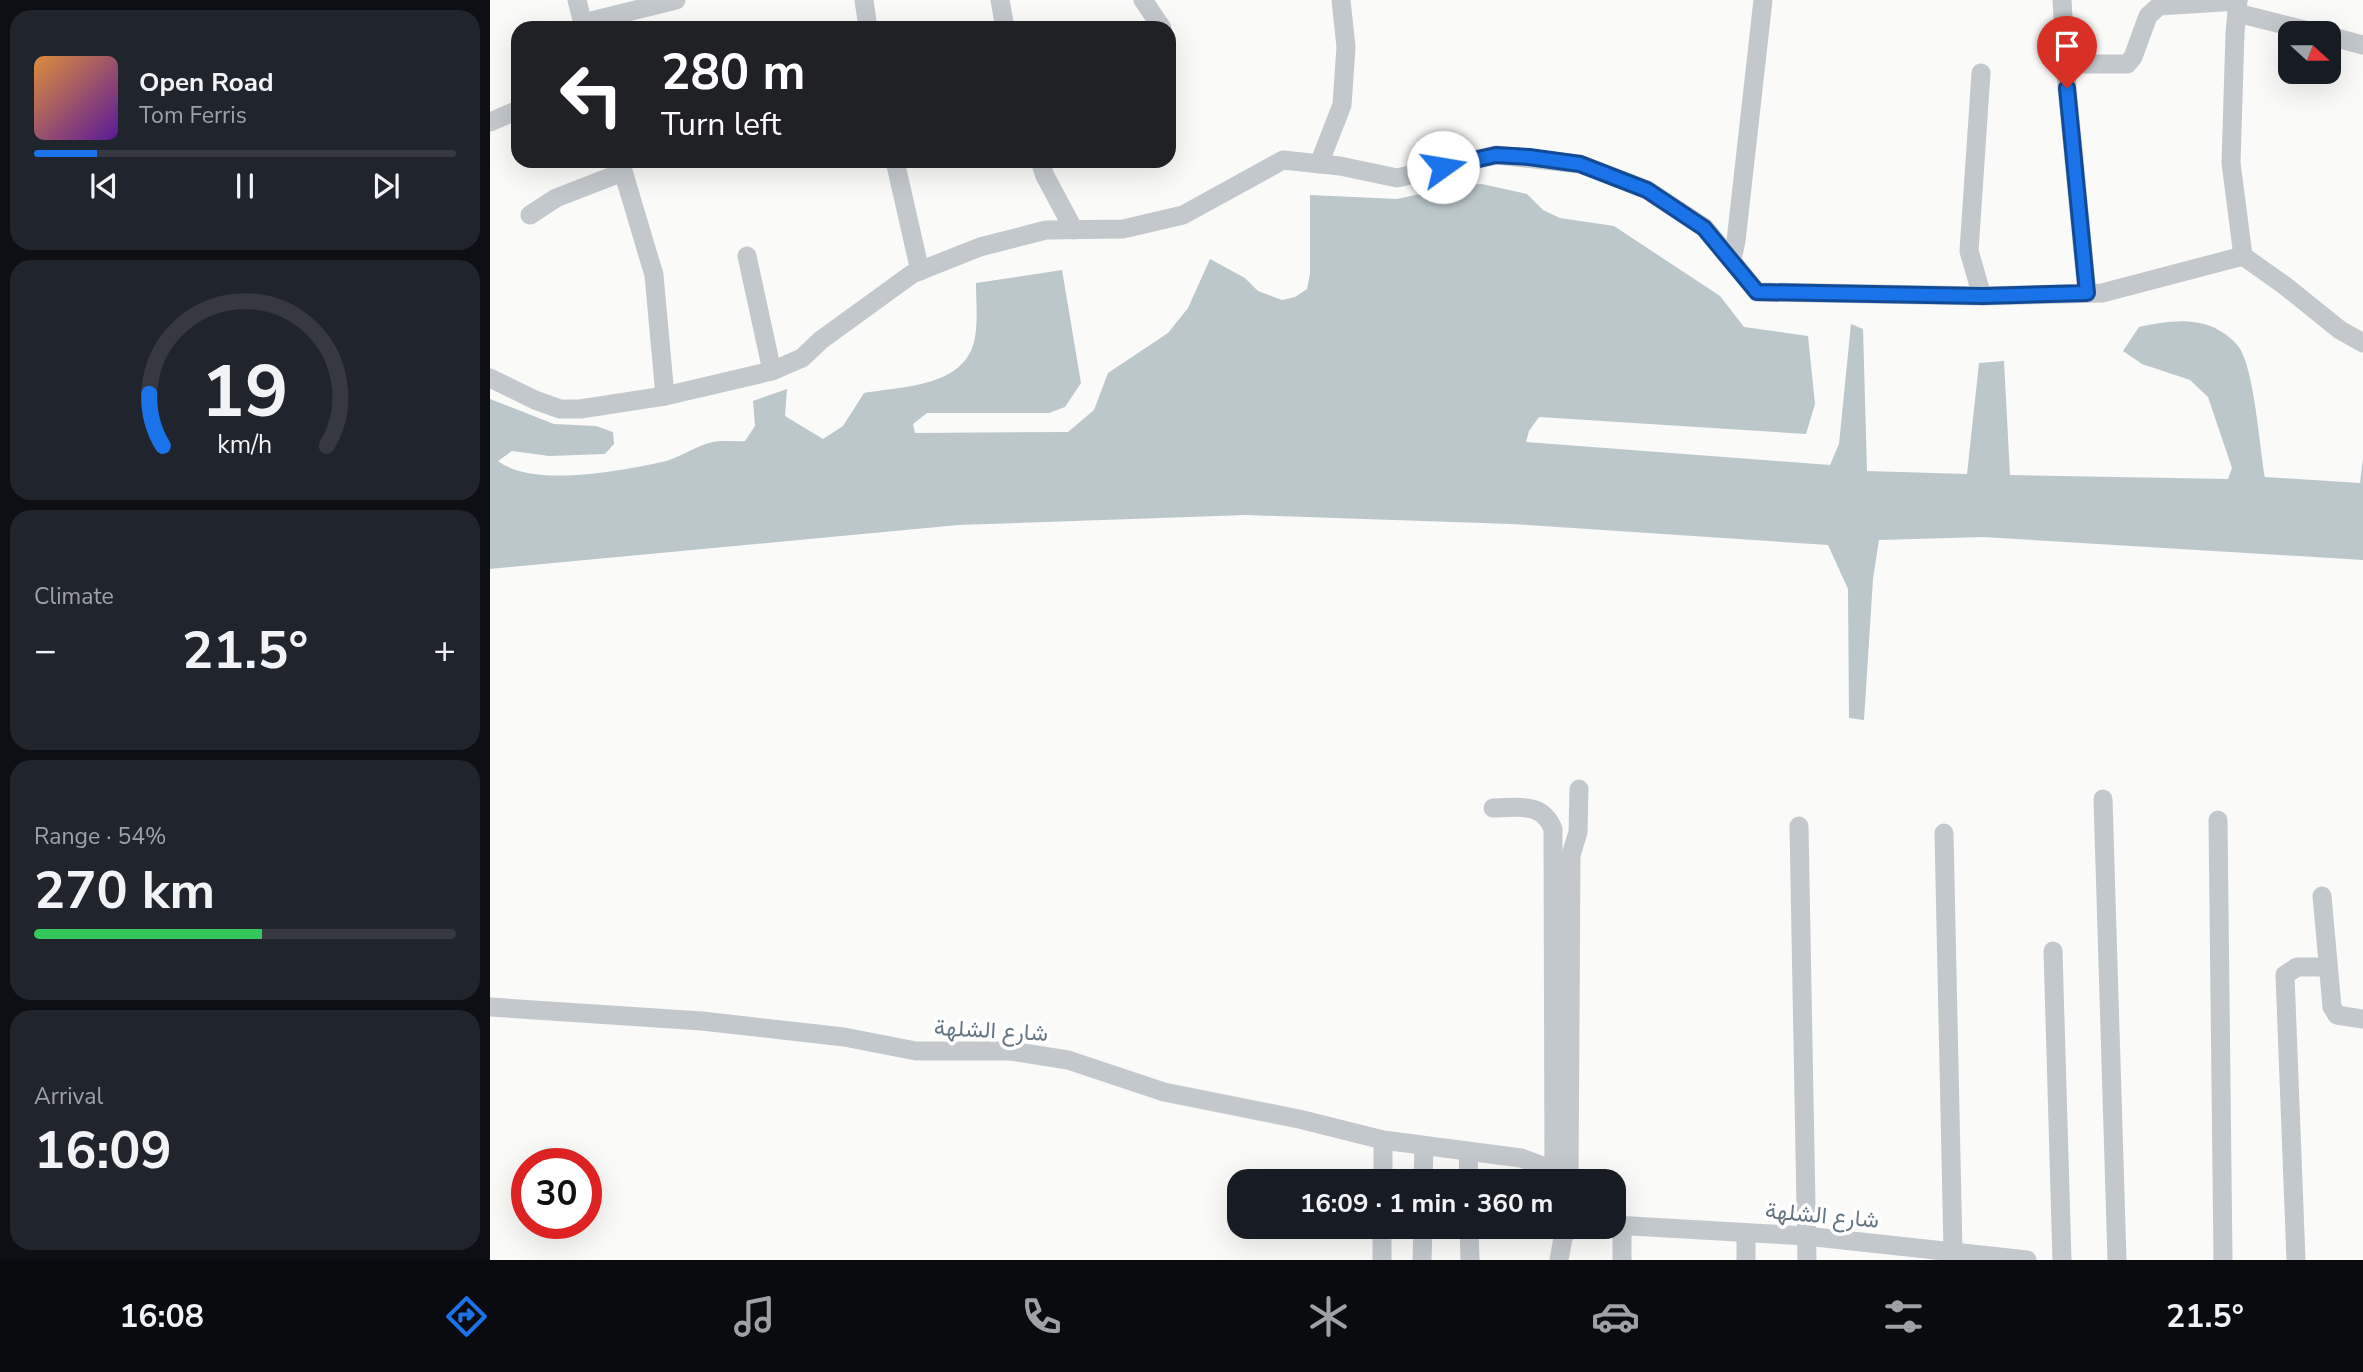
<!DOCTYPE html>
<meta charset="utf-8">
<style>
body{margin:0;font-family:"Nunito Sans",Vazirmatn,sans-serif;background:#20242c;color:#f1f3f6;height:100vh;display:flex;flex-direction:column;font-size:26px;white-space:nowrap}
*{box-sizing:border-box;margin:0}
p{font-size:23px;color:#9ea1a6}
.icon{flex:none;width:38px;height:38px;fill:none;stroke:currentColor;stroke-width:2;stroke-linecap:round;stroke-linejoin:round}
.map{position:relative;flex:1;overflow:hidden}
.details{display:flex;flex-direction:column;gap:10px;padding:10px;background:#0d0f14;width:490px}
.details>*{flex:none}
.guide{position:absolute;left:21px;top:21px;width:665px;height:147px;border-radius:21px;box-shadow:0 7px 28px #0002;background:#202124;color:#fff;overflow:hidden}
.needle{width:46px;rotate:111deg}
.fabs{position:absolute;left:1788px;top:21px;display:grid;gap:14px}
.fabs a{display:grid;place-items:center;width:63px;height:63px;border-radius:14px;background:#171b24;box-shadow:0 7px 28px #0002;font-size:35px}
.speed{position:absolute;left:21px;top:1148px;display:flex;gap:14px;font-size:35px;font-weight:700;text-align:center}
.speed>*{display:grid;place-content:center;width:91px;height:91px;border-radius:50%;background:#171b24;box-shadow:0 7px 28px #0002;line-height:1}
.speed .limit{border:10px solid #d22;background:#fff;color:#111}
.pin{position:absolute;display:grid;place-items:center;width:60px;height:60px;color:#fff;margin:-72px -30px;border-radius:50% 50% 50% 0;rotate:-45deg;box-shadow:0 0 7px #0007}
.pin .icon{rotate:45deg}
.me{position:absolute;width:77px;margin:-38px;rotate:77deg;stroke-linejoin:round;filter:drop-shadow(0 0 5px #0008)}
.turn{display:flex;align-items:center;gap:24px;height:147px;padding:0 35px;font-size:32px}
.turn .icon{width:91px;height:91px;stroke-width:2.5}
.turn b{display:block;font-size:49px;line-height:60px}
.big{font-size:52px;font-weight:700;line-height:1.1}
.details .card{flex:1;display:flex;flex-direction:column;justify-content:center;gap:10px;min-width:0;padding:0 24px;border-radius:21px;background:#20242c}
.details .dial{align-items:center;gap:0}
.dial svg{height:182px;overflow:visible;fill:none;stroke:#363941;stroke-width:7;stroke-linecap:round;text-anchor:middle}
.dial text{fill:#f1f3f6;stroke:none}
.song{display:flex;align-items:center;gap:21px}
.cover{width:84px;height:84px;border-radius:10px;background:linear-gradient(135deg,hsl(30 70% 55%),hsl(270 70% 35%))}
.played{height:7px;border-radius:4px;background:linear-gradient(90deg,#1a73e8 15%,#363941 15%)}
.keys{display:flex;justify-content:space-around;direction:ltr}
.heat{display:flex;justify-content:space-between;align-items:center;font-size:38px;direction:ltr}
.charge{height:10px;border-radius:5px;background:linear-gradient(90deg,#34c759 54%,#363941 0)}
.trip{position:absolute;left:737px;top:1169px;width:399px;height:70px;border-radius:21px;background:#171b24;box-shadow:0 7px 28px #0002;font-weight:700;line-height:70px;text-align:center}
.dock{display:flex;height:112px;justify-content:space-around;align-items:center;background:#090b0e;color:#9ea1a6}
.dock .icon{width:49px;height:49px}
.dock .on{color:#1a73e8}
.dock b{font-size:32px;color:#f1f3f6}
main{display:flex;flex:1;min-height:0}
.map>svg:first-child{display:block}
.water{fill:#bbc7cb}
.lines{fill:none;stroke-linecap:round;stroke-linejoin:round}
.street{stroke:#c3c8cc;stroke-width:19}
.route-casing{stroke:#114b97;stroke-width:18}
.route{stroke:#1a73e8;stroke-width:12}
.labels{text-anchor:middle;stroke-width:7;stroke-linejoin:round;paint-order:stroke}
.street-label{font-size:23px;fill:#657683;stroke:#fff}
</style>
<main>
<section class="details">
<div class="card">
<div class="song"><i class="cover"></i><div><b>Open Road</b><p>Tom Ferris</p></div></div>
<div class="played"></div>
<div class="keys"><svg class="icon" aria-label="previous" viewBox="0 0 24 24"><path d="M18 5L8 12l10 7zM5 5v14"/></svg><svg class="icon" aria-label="pause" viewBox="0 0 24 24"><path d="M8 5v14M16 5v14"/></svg><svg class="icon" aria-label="next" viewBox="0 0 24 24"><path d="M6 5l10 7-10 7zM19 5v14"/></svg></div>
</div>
<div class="card dial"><svg viewBox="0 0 100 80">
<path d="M14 69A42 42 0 1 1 86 69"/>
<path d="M14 69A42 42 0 0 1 8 46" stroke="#1a73e8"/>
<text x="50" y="56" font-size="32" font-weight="700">19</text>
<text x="50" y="72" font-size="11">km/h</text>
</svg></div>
<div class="card"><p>Climate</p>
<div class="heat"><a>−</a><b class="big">21.5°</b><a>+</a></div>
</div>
<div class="card"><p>Range · 54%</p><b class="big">270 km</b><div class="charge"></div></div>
<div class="card"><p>Arrival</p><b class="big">16:09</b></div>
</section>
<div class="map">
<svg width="1873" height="1260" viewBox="0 0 1873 1260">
<rect width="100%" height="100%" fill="#fafaf8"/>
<path class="water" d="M992,184l45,10 16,16 17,8 54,8 106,70 24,31 64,9 7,68 -9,30 -267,-17 -10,14 -3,11 304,23 9,-21 12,-120 12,5 4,142 100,3 12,-111 25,-2 6,114 218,4 4,-11 -24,-71 -18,-17 -48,-16 -19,-13 16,-24c35,-8 73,-12 99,19 16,19 22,104 27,131l95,6 3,-25v102l-380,-23 -104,3 -6,39 -9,141 -15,-2 -1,-129 -20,-44 -317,-21 -265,-9 -288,10 -468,44v-170l64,25 42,2 17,6 1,12 -9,10 -56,2 -37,-5 -14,10c35,27 122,10 164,1 18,-4 33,-16 51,-20 9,-2 22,0 32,-1l10,-15 -2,-25 34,-12 -2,27 38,23 20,-13 21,-33c40,-7 103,-6 111,-56 3,-17 1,-37 1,-54l86,-13 19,113 -16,24 -16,6h-122l-14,11 2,9 153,-1 26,-22 14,-37 60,-40 20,-25 22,-49 35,19 13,13 24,9 13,-3 12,-8 3,-15v-79l87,4 58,-13z"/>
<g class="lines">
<g class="street">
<polyline points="87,0 94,28"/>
<polyline points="374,0 378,28"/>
<polyline points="510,0 515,28"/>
<polyline points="653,0 672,28"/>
<polyline points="1572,0 1577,88 1597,293"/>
<polyline points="1748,0 1745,33 1741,163 1753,256 1794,285 1850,330 1873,343"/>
<polyline points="1747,13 1827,33"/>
<polyline points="93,23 186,0"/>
<polyline points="1839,36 1873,45"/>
<polyline points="1576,64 1637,64 1643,57 1658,16 1669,6 1748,1"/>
<polyline points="1491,73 1479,251 1492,296"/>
<polyline points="0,122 28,110"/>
<polyline points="130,161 164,275 175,396"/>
<polyline points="405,161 430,271"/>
<polyline points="550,161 555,176 584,230"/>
<polyline points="829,164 852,105 856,47 851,0"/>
<polyline points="40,215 66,198 133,172"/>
<polyline points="257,256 282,371"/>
<polyline points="1242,259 1246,241 1273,0"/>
<polyline points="0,378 45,400 70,409 90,409 175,396 282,371 312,358 331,340 422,274 490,247 556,230 633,229 693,215 793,160 850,166 907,178 1006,155 1090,164 1157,190 1215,228 1267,292 1492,296 1612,293 1753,256"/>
<polyline points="1613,799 1627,1260"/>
<path d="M1003,808c25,0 49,-7 60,21l1,351"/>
<polyline points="1728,820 1733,1260"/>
<polyline points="1309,826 1317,1260"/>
<polyline points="1454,833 1463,1251"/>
<polyline points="1832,896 1842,1007 1847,1015 1873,1019"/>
<polyline points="1563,951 1572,1260"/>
<polyline points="0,1007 212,1021 354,1037 426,1051 520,1051 578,1060 674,1092 809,1119 893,1140 1031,1158 1052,1166 1065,1181"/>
<polyline points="978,1152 979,1181"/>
<polyline points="893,1181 893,1140"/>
<polyline points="933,1181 934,1146"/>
<polyline points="1079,1181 1081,855 1088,832 1089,789"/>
<polyline points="1124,1225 1316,1236 1537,1260"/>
<polyline points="979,1227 980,1260"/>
<polyline points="1256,1233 1256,1260"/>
<polyline points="892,1260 892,1227"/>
<polyline points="932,1260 933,1227"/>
<polyline points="1069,1260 1073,1238 1079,1227"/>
<polyline points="1132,1260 1132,1226"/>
<polyline points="1806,1260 1795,975 1807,967 1837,967"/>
</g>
</g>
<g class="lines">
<g class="route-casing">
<polyline id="route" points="953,167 1006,155 1039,157 1090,164 1157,190 1214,228 1267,292 1493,296 1597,293 1577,88"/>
</g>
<use href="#route" class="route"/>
</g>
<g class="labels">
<g class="street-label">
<text transform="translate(501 1030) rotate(3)" y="8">شارع الشلهة</text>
<text transform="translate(1332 1215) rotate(5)" y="8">شارع الشلهة</text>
</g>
</g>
</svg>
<div class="fabs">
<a><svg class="needle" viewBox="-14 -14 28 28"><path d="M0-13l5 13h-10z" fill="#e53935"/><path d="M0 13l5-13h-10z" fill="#9ea1a6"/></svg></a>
</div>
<div class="speed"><div class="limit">30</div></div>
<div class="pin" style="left:1577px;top:88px;background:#d93025"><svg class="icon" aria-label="arrive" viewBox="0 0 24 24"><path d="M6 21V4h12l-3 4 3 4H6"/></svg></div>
<svg class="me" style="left:953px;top:167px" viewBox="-20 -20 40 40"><circle r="19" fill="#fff"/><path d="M0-13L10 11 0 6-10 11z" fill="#1a73e8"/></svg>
<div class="trip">16:09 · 1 min · 360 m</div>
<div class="guide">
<div class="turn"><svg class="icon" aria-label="left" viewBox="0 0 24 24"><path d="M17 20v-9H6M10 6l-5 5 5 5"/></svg><div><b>280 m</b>Turn left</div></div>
</div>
</div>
</main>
<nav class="dock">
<b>16:08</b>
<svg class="icon on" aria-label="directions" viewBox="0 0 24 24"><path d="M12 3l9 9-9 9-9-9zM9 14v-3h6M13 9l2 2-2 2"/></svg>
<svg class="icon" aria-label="music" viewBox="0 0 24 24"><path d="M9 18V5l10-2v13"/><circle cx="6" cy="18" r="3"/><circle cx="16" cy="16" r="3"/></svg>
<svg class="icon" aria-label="phone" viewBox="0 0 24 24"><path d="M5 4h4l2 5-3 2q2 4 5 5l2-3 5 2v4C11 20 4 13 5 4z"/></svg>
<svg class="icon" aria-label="climate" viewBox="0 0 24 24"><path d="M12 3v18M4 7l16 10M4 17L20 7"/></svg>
<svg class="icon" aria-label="car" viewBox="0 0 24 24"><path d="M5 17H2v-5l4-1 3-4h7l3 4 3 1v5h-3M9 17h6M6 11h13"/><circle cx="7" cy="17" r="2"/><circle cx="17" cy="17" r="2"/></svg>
<svg class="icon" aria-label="filters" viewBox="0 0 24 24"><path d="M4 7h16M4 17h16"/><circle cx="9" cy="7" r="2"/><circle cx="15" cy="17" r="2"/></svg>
<b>21.5°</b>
</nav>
